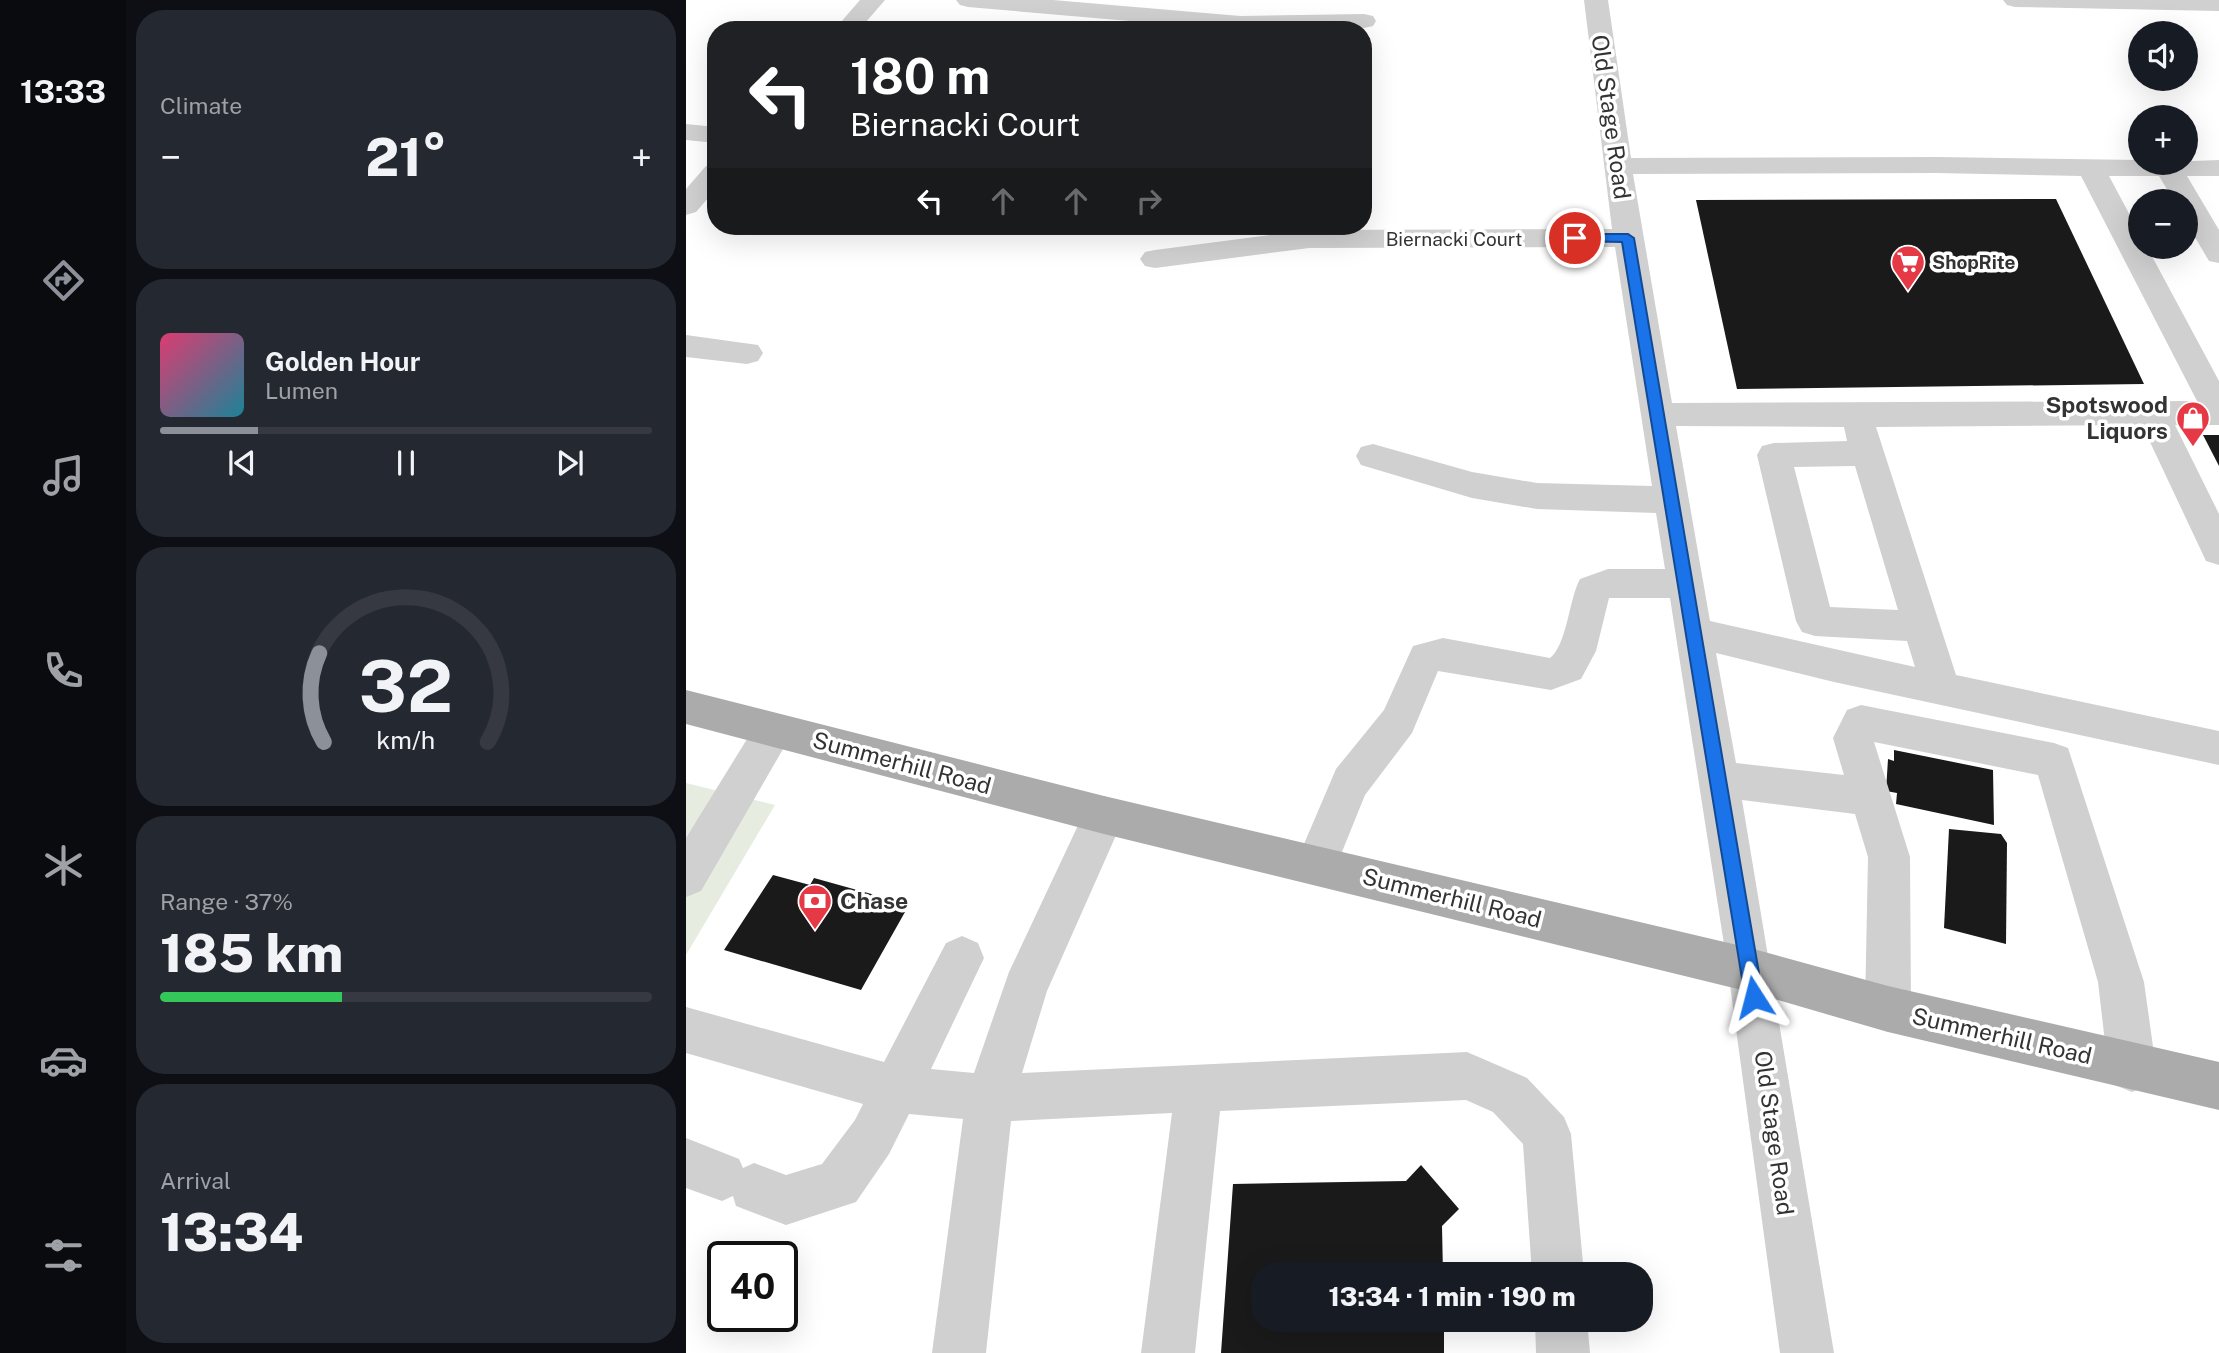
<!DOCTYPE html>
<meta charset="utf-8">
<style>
body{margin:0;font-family:"Public Sans",sans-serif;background:#242831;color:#f1f3f6;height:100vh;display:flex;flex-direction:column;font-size:26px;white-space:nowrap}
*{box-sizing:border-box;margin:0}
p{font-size:23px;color:#9ea1a6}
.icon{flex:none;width:38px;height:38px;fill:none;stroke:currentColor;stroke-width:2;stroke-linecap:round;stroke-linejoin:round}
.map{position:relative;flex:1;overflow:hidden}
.panel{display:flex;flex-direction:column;gap:10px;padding:10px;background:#0d0f14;width:560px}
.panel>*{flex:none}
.top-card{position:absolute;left:21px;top:21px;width:665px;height:214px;border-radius:28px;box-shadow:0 7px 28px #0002;background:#202124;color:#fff;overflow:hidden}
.fabs{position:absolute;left:1442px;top:21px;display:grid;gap:14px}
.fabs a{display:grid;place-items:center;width:70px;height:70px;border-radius:50%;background:#171b24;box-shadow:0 7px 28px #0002;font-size:35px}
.speed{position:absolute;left:21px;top:1241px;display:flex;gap:14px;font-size:35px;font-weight:700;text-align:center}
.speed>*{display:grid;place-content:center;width:91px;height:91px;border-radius:50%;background:#171b24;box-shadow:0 7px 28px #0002;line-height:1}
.speed .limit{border:4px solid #111;border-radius:10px;background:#fff;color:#111}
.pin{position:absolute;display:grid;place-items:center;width:60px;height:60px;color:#fff;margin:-30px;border:4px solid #fff;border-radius:50%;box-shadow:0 2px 7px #0007}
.me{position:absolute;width:77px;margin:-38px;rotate:351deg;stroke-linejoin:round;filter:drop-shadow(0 0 5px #0008)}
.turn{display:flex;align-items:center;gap:24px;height:147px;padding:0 28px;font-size:32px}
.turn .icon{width:91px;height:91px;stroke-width:2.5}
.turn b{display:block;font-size:49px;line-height:60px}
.lanes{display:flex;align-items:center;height:66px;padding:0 28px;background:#0003;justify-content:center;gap:35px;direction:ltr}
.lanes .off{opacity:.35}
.big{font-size:52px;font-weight:800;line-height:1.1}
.panel .widget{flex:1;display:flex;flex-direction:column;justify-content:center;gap:10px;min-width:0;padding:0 24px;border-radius:28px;background:#242831}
.panel .dial{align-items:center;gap:0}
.dial svg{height:182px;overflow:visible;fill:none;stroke:#363941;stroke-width:7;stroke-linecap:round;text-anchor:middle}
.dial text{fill:#f1f3f6;stroke:none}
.song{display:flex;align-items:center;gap:21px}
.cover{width:84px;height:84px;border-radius:10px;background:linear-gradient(135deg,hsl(340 70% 55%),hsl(190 70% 35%))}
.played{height:7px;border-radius:4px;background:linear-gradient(90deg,#8c9099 20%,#363941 20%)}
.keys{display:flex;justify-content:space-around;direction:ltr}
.heat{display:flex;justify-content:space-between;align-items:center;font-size:38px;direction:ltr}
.charge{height:10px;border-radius:5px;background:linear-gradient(90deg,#34c759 37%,#363941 0)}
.trip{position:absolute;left:565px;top:1262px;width:402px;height:70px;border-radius:28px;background:#171b24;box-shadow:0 7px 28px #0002;font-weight:800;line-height:70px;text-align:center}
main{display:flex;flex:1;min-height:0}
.tabs{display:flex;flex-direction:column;width:126px;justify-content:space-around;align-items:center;background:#090b0e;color:#9ea1a6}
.tabs .icon{width:49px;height:49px}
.tabs .current{color:#8c9099}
.tabs b{font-size:32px;color:#f1f3f6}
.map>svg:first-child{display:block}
.green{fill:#e6ecdf}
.building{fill:#1a1a1a}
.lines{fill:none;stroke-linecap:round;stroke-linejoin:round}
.minor{fill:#d0d0d0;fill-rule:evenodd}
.major{fill:#ababab;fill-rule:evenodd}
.route{fill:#1a73e8;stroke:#114b97;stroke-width:2}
.labels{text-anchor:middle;stroke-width:7;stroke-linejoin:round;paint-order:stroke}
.far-street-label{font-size:19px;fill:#333;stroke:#fff}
.far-poi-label{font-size:19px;font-weight:bold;fill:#333;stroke:#fff;text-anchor:start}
.street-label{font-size:23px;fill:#333;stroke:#fff}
.poi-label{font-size:23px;font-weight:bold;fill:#333;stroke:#fff;text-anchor:end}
</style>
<main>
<nav class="tabs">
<b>13:33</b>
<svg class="icon current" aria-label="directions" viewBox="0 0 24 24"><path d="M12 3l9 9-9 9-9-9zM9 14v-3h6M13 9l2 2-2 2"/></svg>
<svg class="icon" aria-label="music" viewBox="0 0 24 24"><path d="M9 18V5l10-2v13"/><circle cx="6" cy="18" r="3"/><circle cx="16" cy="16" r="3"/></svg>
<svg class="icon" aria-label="phone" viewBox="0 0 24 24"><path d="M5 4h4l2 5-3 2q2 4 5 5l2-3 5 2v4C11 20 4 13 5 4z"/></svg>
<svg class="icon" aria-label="climate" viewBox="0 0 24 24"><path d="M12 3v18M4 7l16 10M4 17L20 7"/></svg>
<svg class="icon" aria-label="car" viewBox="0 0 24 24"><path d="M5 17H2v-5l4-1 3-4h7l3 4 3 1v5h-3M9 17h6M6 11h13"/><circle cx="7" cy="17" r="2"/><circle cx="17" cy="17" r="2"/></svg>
<svg class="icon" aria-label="filters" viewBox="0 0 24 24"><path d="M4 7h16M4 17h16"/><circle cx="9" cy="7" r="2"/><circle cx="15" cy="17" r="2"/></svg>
</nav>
<section class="panel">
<div class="widget"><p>Climate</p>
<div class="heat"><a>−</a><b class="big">21°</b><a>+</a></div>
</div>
<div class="widget">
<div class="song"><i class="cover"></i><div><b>Golden Hour</b><p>Lumen</p></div></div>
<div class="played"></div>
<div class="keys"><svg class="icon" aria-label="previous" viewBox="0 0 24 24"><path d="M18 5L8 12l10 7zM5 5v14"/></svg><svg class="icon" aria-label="pause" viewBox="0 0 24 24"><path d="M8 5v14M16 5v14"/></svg><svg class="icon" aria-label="next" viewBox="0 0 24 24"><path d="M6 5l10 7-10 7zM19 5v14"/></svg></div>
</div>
<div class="widget dial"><svg viewBox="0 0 100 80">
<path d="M14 69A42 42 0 1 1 86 69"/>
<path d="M14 69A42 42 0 0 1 12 30" stroke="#8c9099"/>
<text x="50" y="56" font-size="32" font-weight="700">32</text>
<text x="50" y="72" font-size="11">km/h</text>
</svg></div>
<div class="widget"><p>Range · 37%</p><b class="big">185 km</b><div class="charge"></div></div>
<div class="widget"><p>Arrival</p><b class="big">13:34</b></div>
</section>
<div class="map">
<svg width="1533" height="1353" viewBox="0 0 1533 1353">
<rect width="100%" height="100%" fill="#fff"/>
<polygon class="green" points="0,783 89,805 0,955"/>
<g class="building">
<polygon points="1370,199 1458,384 1051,389 1010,200"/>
<polygon points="1517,435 1533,435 1533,466"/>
<polygon points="1208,750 1307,770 1308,825 1210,804 1211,793 1200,791 1202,759 1208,761"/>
<polygon points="1263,829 1315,834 1321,843 1320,944 1258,928"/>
<polygon points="87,875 124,885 128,878 189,895 185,902 219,912 175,990 38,950"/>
<polygon points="735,1165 773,1209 756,1226 757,1274 578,1274 578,1320 758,1320 758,1353 535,1353 547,1184 720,1181"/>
</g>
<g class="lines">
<g class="minor">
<polygon points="174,0 199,0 173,30 148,30"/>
<polygon points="270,0 367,0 554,16 678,14 687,16 690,21 687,26 678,28 548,30 282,7 274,5"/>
<path d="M898,0h24l23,158 306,-1 203,3v3l79,-3v16h-32l32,54v33l-10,-2 -23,-39v-21h-12l-15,-25h-50l31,58v13h7l72,134v44h-44l44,89v51l-13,-4 -64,-136 -266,2 80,248 263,56v34l-385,-83 -118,-29 20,110 108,12 -11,-37 14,-28 14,-5 193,38 14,5 76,234 12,86 -7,17 -17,7 -17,-7 -7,-17 -10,-86 -60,-207 -164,-33 36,115 1,152 -7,16 -16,7 -16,-7 -7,-16 3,-152 -13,-43 -113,-14 92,553h-54l-52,-383 -58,-372h-61l-13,53 -15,28 -30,11 -113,-19 -26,62 -47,62 -34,84 -15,6 -15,-6 -6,-14 41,-96 48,-59 29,-64 30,-8 107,20c17,-13 19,-59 30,-79l28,-10h57l-9,-56 -119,-4 -65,-11 -111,-33 -5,-9 5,-9 12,-3 99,28 65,11 115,3 -37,-239 -306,1 -154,20 -10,-2 -5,-7 5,-7 10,-2 154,-20 303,-1zM1251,173l144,3 116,225 -525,2 -39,-229zM990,426l168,1 3,14 -73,2 -12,3 -5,9 39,166 6,11 13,4 92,5 8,26 -205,-46zM1169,466l43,144 -68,-3 -36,-140z"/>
<polygon points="1317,0 1533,0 1533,11 1329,7 1321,5"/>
<polygon points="0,124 30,127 30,143 0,140"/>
<polygon points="30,164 30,189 10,212 0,215 0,189 20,166"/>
<polygon points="0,335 72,345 77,353 72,361 61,364 0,357"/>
<polygon points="88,713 102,718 108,730 15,891 0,897 0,838 74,718"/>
<polygon points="418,796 433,802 439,815 361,991 336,1073 781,1052 841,1078 878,1117 885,1134 898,1274 846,1274 837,1144 807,1112 780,1100 534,1111 509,1353 455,1353 486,1113 325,1121 300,1353 246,1353 277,1119 223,1114 203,1154 170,1202 100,1225 50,1206 47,1196 36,1201 0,1188 0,1138 53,1159 57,1168 68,1163 100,1175 136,1164 169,1120 177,1104 0,1053 0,1007 198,1062 260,943 276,936 292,943 298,958 245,1069 288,1073 323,972 403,802"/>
<polygon points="849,1320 901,1320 904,1353 850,1353"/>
</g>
<polygon class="major" points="0,690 418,796 1064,948 1202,986 1533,1062 1533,1110 1202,1032 1064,992 418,834 0,724"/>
</g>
<polygon class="route" points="889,234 942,234 948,238 1077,997 1075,1004 1068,1006 1061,1004 1059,997 936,242 884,241 883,238"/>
<defs>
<g id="supermarket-pin" transform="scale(1.75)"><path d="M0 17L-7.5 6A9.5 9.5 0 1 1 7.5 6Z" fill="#e63946" stroke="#fff"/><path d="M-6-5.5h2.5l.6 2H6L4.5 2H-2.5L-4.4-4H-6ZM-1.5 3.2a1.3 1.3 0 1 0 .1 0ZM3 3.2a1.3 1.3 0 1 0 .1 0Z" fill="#fff"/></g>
<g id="shop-pin" transform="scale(1.75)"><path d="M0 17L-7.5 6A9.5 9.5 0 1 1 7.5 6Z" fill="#e63946" stroke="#fff"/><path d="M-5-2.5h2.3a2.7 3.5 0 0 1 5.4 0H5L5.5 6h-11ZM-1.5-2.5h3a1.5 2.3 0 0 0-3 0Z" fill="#fff"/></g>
<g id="bank-pin" transform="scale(1.75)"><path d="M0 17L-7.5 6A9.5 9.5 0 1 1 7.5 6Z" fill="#e63946" stroke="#fff"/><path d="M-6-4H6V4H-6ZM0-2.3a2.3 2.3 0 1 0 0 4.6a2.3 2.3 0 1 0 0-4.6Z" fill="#fff"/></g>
</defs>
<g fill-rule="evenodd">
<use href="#supermarket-pin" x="1222" y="262"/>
<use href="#shop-pin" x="1507" y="418"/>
<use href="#bank-pin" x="129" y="901"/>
</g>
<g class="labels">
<g class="far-street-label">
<text x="768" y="246">Biernacki Court</text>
</g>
<g class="far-poi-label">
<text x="1246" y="269">ShopRite</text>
</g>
<g class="street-label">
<text transform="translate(925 117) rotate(82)" y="8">Old Stage Road</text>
<text transform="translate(216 763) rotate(15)" y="8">Summerhill Road</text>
<text transform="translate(766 898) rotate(14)" y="8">Summerhill Road</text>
<text transform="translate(1316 1036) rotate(13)" y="8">Summerhill Road</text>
<text transform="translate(1088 1133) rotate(82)" y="8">Old Stage Road</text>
</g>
<g class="poi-label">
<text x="1482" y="413">Spotswood<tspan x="1482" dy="26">Liquors</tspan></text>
<text x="154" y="909" text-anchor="start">Chase</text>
</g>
</g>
</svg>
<div class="fabs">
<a><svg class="icon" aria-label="sound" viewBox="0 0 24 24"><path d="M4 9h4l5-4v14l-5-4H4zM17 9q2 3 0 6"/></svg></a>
<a>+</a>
<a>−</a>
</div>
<div class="speed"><div class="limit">40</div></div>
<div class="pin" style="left:889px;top:238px;background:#d93025"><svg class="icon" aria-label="arrive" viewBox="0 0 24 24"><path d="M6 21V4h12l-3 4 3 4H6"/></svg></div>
<svg class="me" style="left:1068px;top:997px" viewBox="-20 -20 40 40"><path d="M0-17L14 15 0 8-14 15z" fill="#1a73e8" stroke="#fff" stroke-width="4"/></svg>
<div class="trip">13:34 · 1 min · 190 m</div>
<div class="top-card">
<div class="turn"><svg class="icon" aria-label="left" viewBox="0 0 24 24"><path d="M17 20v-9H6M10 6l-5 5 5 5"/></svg><div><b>180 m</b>Biernacki Court</div></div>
<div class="lanes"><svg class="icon" aria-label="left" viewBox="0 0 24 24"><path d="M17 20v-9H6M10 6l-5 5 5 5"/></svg><svg class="icon off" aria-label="ahead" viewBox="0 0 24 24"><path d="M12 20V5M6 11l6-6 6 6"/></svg><svg class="icon off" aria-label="ahead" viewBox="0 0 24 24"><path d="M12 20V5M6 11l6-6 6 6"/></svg><svg class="icon off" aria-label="right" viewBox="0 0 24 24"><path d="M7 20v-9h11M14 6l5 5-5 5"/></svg></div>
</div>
</div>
</main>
